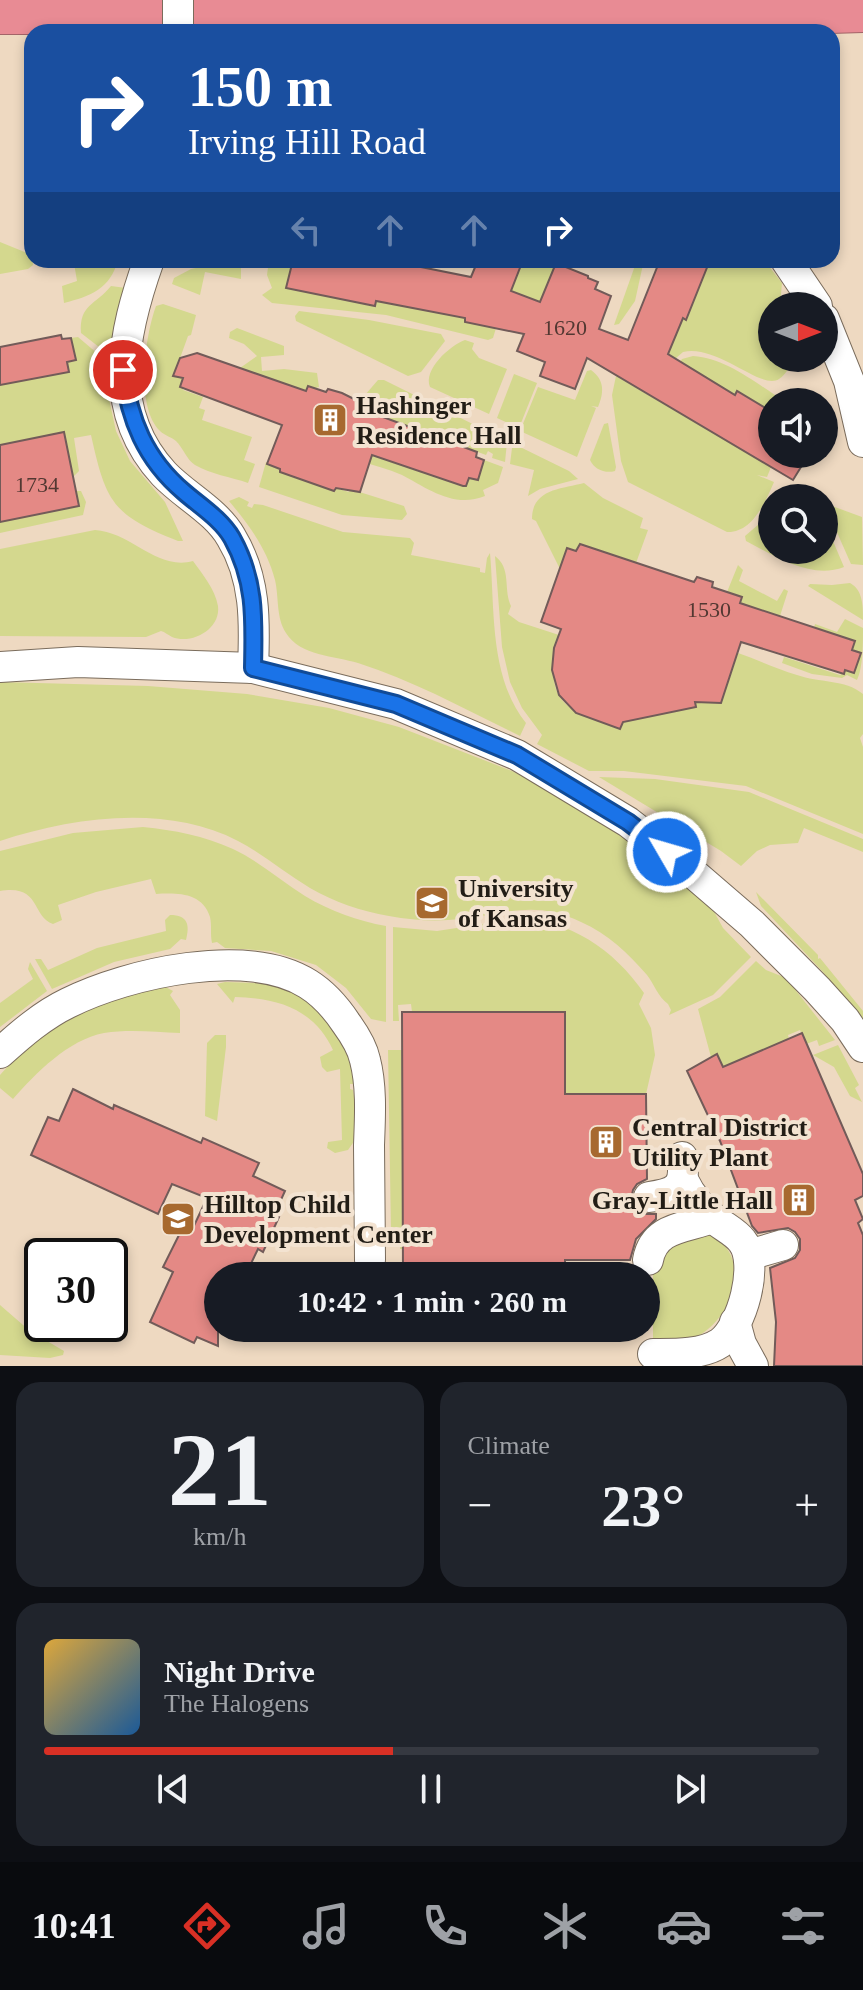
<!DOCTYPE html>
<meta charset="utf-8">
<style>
body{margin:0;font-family:"Times New Roman",serif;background:#20242c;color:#f1f3f6;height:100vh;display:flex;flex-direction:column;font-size:30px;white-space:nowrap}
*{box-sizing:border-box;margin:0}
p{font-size:26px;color:#9ea1a6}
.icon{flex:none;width:44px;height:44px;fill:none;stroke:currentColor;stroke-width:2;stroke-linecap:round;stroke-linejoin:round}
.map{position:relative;height:1366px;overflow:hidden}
.drawer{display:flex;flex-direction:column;gap:16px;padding:16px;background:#0d0f14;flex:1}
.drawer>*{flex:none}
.guide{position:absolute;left:24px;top:24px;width:816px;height:244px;border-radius:24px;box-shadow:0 4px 12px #0003;background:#1a4fa0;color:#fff;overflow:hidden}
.needle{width:52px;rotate:90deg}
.controls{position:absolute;left:758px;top:292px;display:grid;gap:16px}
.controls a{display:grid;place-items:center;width:80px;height:80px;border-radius:50%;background:#171b24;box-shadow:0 4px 12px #0003;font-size:40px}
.speed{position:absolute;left:24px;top:1238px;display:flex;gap:16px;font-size:40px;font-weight:700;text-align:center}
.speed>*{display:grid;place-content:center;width:104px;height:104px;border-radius:50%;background:#171b24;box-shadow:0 4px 12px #0003;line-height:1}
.speed .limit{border:4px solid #111;border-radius:12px;background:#fff;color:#111}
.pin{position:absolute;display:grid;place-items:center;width:68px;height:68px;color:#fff;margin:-34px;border:4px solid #fff;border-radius:50%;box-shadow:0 2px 8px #0007}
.me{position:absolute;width:88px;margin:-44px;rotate:308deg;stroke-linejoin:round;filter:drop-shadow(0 0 6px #0008)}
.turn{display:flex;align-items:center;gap:28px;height:168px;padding:0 32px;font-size:36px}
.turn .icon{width:104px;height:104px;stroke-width:2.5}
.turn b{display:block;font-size:56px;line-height:68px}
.lanes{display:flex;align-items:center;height:76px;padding:0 32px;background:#0003;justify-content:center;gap:40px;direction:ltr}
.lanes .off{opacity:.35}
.big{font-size:60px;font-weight:700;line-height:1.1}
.drawer .card{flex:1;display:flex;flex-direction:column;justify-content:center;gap:12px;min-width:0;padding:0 28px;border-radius:24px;background:#20242c}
.drawer .dial{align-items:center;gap:0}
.dial b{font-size:104px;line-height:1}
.song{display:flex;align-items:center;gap:24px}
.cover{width:96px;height:96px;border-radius:12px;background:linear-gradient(135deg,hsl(40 70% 55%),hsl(210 70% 35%))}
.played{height:8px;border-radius:4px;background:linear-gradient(90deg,#d93025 45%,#363941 45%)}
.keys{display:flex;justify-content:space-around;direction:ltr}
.heat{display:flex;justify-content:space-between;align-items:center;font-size:44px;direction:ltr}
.drawer .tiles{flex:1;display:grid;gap:16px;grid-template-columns:1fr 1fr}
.card:last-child{grid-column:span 2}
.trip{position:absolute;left:204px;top:1262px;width:456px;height:80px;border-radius:40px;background:#171b24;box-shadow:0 4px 12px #0003;font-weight:700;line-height:80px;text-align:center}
.tab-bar{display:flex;height:128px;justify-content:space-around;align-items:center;background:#090b0e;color:#9ea1a6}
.tab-bar .icon{width:56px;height:56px}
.tab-bar .on{color:#d93025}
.tab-bar b{font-size:36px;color:#f1f3f6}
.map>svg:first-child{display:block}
.built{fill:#eed9c1;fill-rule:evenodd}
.grass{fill:#d4d88e}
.building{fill:#e48985;stroke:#725b59;stroke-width:2}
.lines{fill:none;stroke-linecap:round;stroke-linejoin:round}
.minor-casing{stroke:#7a6c5c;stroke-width:32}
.highway-casing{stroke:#a36468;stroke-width:46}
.minor{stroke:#fff;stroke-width:30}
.highway{stroke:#e88b94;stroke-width:44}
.minor-bridge-casing{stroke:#7a6c5c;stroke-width:32;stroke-linecap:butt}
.minor-bridge{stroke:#fff;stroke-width:30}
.route-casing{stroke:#114b97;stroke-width:20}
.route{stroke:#1a73e8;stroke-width:14}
.labels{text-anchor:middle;stroke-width:8;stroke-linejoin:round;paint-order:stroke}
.number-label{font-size:22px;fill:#523832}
.poi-label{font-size:26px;font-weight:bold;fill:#221d16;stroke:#f3e3d1;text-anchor:start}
</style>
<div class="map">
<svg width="863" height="1366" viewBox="0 0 863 1366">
<rect width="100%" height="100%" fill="#f3e3d1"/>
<path class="built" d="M0,0h863v1366h-863zM32,32h800v228h-800zM772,306h52v52h-52zM772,402h52v52h-52zM772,498h52v52h-52zM42,1256h68v68h-68zM218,1276h428v52h-428z"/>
<g class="grass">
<polygon points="0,242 32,255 33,265 28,269 0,274"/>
<path d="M63,260h55c-8,29 -27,36 -54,43l-2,-17 15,-5 -3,-18 -14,1z"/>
<polygon points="233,260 241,261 241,279 205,272 200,295 172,284 174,278 191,269"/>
<polygon points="269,260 286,260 286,265 375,305 378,295 385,303 465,318 465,322 496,328 493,338 488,340 386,315 272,303 262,295 272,288 267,275"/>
<polygon points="523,260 559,260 540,302 511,291"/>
<polygon points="637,260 644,260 635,301 619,324 614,325"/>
<path d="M710,260h54l18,23 -2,23h-8v52h22c-4,7 -7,16 -15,21 -18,12 -61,-35 -96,-27l-8,7 -7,-5 15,-37 4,2z"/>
<path d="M111,286l15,2 -14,66h-4l-27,-21c-2,-29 15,-28 30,-47z"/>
<path d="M163,304l33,11 -5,20 -3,1 -14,39 9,3v12l20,7 -4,11 6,2 -3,10 50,17 -8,23 11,4 -7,19c-17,-6 -38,-9 -53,-18 -8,-5 -12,-17 -19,-24 -4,-4 -11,-5 -16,-10 -25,-25 -15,-95 -4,-125z"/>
<polygon points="299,311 369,320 441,334 445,341 421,372 408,376 296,321 295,316"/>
<polygon points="237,328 284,346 284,355 261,357 262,371 284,369 317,373 319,387 306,391 240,368 257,356 244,344 229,338 230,332"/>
<path d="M78,337l27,23 2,30 9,41 14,30 35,41 18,39h-5c-66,-26 -72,-39 -87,-106l-17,3 5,33 -6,6 -9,-45 -64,13v-60l68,-13 -1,-10 9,-2 -5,-22z"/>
<path d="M465,340l9,3 -2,6 7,9 28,11 -18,45 -59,-27c-7,-17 19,-41 35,-47z"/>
<path d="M693,356c34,2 65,29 93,46h-14v10l-35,-20 -2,3 -55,-33 2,-3z"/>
<path d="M591,370c14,10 13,23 7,37l-7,-1 5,2 -19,49 -57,-26 18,-44 37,13 12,-29z"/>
<polygon points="514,374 537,383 519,428 497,418"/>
<path d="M616,376l155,91 -4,10 -10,-2 17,7c-9,21 -22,51 -47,50l-99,-50 -7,-21 -9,-66z"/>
<polygon points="378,380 384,380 505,440 507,442 505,462 492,458 493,454 488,451 486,455 383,417 373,402 365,395"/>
<path d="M608,423l8,44 -1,4c-10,3 -21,-2 -25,-11l14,-36z"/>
<polygon points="516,445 569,471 578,479 540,489 528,496 534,470 510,464 512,448"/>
<path d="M362,452l100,34 7,-8 9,2 6,-20 19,7 -5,16 -15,7 2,6c-31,13 -58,-8 -83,-21 -14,-6 -29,-10 -43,-14z"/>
<polygon points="266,462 280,469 280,472 334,491 336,488 349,492 350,489 404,506 407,514 402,520 342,515 259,487"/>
<path d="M584,483l19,15 40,20 -3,10 8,2 -12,33 -69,-15 -7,21 -24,-48 -4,-2c0,-30 29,-30 52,-36z"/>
<polygon points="76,491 81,491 86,502 83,515 0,533 0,522 79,506"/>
<path d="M239,497l10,5 -2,4 5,2 2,-4 9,1 80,27 67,6 4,5 -3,12 69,13v4l5,1 2,-15 3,-5c5,56 -1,124 36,170l-6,13c-53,-26 -106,-55 -162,-73 -23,-7 -58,-7 -72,-30 -10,-15 -7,-36 -11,-53 -8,-31 -26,-55 -46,-79z"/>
<polygon points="824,503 862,517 863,565 851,564"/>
<path d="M772,513v37h52v-30l20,47c-33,13 -69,-11 -98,-26l-1,-5z"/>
<path d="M95,530c36,2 62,41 98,31 10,14 22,28 25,45 3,23 -26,39 -46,31 -4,-2 -7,-5 -11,-6l-15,6 -146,-1v-87z"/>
<path d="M495,556c17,13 8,33 16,50l-3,8 11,8 40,13c-15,67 1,73 61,94l3,-7 73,-15 -1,-5 26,1 17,-50c20,7 39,16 59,22 22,8 48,4 66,19v40l-3,4 3,9v87l-117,-48 -122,-15h-35l-52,-27 5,-9 -20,-27 -12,-26 -8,-35z"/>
<polygon points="738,565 743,570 739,581 777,601 784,589 788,591 780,616 740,603 727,592"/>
<path d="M850,583c13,7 13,23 13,37l-55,-34 2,-2 22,1z"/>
<path d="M845,619l18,9c0,16 0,40 -6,52l-10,-5 -5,3 -30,-4 -30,-11 2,-6 56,18 5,-5 9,3 7,-19 -47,-26 1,-4 22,8z"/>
<path d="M0,682l148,4 99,8 82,14 70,19 113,44 78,40 121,95 12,22 28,29 -38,38 -44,20 2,-5 -3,-6c-10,-7 -14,-20 -21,-29 -19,-22 -39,-41 -66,-53 -44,-21 -69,-10 -113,-4 -26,4 -52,3 -79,-2 -28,-5 -55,-14 -79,-28 -25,-15 -47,-34 -72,-47 -72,-37 -164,-24 -238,0z"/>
<polygon points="599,777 655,779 749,792 863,839 863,852 804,828 798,843 770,845 757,851 741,866 721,851"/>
<path d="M143,827c31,3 61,9 90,22 26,12 48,32 72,47 25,15 53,25 81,30v96l-15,-3 -25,-31 -30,-23 -45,-14 -46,-3 -8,-6 -5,1c-2,-9 0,-17 -2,-26 -8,-25 -33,-24 -54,-23l-5,-15 -55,13 -38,13 4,15 -9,4c-22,-8 -12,-40 -53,-33v-40l73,-18z"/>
<polygon points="756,892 818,955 818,959 820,958 863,1011 863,1024 823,972 761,906"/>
<path d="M170,915c18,0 20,10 16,25l-5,-1 -11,10 -56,13 -62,27 -17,-30h6l7,11 49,-22 69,-17 -1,-11z"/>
<path d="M515,919c55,0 98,30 129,74l-5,11 12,24 4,27 -9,39h-81v-82h-153l-1,-8 -13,1 1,16h-6v-94l44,4z"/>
<polygon points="756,961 766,970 786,978 835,1040 819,1046 817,1040 806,1044 800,1030 788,1035 789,1039 723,1067 717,1054 711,1057 698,1009 720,997"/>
<polygon points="30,962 47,991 0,1027 0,1003 33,979 28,969"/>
<path d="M225,982c17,1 35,0 51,4 43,12 75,54 78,98h-4v5l3,1 1,6 1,44 -7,10 -13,3 -8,-5 1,-6 14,-2 -2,-71 -13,3 -5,-5 -2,-10 13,-7c-19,-41 -55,-52 -98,-53l-2,6 -16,-19z"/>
<path d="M162,985l11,6 -3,4 10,15v23c-25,-1 -51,-4 -76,0 -36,7 -68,40 -91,66l-13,-11v-13c24,-27 56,-53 90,-67 23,-10 48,-15 72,-23z"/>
<polygon points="215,1035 226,1035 226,1047 217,1121 205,1116 207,1043"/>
<polygon points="838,1045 859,1085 855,1088 862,1102 850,1096 834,1067 813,1055"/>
<polygon points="388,1050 403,1050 403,1249 400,1249 400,1242 394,1238 391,1232"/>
<path d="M704,1229c8,6 18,12 24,21 21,34 -8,81 -43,92 -10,3 -22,3 -32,5v-87l3,-13z"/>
<polygon points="0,1305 30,1331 64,1351 63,1355 50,1358 0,1355"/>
</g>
<g class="building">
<polygon points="293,260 386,260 471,277 478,260 523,260 511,291 540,302 556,263 588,276 588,278 598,282 595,289 611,296 599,329 628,340 660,260 710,260 686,320 683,318 668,354 735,395 737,391 772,412 772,454 809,454 793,480 587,358 575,389 540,376 545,362 517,351 524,334 465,322 465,318 376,301 375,306 286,288"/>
<polygon points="61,335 62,339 71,338 76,360 67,362 69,372 0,385 0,347"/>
<polygon points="197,353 306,391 308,386 326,392 328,389 342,393 368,406 364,414 383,417 477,452 476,457 484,460 478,480 469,478 466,486 463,486 372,455 360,492 336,488 334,491 280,472 280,469 267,464 282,425 180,387 183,378 173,376 180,358"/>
<polygon points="64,432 79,506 0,522 0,445"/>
<polygon points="580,544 694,582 697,577 713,582 712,587 742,597 740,603 855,641 852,650 861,653 854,673 845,670 844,674 741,642 721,703 695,702 696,707 623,722 620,729 576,713 559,695 552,670 554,648 561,629 541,622 567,548 576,551"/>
<polygon points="402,1012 565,1012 565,1094 646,1094 647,1179 637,1184 633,1190 631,1199 636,1209 643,1214 656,1214 656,1219 636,1239 630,1260 565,1260 565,1276 403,1276"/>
<polygon points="802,1033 863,1174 863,1196 855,1200 863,1219 858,1223 863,1235 863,1366 774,1366 776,1322 770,1268 795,1258 800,1250 800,1239 795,1232 788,1228 758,1233 752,1226 720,1141 687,1071 717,1054 723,1067"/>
<polygon points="73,1089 113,1109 114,1105 201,1143 203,1138 259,1163 253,1176 285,1191 274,1215 279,1217 263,1252 258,1249 245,1276 218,1276 218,1346 197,1337 194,1343 150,1322 173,1272 163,1267 184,1225 192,1230 207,1198 172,1184 158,1214 31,1155 48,1117 59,1121"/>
</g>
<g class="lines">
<g class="minor-casing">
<g id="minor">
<path d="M149,260c-26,73 -44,150 15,214 21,22 52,37 67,63 25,41 24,85 22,131"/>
<polyline points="786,260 817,306"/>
<polyline points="824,319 849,381 863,442"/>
<polyline points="0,667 78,662 253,668 396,704 517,755 628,822 687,868 752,924 817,989 845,1020 863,1047"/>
<path d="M0,1053c21,-19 43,-38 68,-50 60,-30 180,-57 240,-19 16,10 28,24 38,39 8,11 16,23 19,37 7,27 5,58 4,85 0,38 1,77 1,115"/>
<path d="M649,1197c29,-4 37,-10 33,-40"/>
<polyline points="749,1255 783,1245"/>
<path d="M648,1260c6,-34 39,-32 64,-42"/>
<polyline points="735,1322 741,1344 753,1366"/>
<path d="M653,1354c20,0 49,1 67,-11 22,-15 40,-80 22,-102 -6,-8 -16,-13 -24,-19 -16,-12 -27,-25 -35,-42"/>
</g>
</g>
<g class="highway-casing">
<polyline id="highway" points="0,12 765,13 863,10"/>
</g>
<use href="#minor" class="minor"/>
<use href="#highway" class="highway"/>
<g class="minor-bridge-casing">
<polyline id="minor-bridge" points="178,32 178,0"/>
</g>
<use href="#minor-bridge" class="minor-bridge"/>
</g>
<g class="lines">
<g class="route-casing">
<path id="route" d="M123,370c6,49 22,89 61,122 16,14 37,27 48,46 24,43 22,82 21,130l143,36 121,51 111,67 39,30"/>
</g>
<use href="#route" class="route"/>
</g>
<defs>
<g id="building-square" transform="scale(1.8)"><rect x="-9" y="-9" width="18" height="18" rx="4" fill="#a7692f" stroke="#f3e3d1"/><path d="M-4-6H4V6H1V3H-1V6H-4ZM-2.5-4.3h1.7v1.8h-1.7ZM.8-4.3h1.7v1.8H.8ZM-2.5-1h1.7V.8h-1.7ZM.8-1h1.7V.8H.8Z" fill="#fff"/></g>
<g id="university-square" transform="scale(1.8)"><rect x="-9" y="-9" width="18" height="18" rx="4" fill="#a7692f" stroke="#f3e3d1"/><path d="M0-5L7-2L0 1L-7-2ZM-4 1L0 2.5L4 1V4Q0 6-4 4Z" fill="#fff"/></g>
<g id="school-square" transform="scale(1.8)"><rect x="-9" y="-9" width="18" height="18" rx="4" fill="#a7692f" stroke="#f3e3d1"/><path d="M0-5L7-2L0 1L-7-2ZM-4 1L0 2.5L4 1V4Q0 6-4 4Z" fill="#fff"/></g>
</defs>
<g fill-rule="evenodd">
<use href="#building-square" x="330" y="420"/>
<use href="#university-square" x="432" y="903"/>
<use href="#building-square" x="606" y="1142"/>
<use href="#building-square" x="799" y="1200"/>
<use href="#school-square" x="178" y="1219"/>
</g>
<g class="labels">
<g class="number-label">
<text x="565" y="335">1620</text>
<text x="37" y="492">1734</text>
<text x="709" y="617">1530</text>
</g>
<g class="poi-label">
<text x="356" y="414">Hashinger<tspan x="356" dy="30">Residence Hall</tspan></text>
<text x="458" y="897">University<tspan x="458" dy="30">of Kansas</tspan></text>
<text x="632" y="1136">Central District<tspan x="632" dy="30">Utility Plant</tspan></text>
<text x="773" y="1209" text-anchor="end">Gray-Little Hall</text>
<text x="204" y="1213">Hilltop Child<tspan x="204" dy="30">Development Center</tspan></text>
</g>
</g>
</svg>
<div class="controls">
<a><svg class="needle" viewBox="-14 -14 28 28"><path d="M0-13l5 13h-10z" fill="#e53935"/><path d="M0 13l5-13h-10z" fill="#9ea1a6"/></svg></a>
<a><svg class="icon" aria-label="sound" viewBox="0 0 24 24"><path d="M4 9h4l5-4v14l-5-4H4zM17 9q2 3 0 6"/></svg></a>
<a><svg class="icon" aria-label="search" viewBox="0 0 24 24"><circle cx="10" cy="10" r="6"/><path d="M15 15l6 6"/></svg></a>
</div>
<div class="speed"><div class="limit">30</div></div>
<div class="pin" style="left:123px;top:370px;background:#d93025"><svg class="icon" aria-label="arrive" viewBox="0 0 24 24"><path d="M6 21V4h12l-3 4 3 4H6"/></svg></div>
<svg class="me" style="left:667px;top:852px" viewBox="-20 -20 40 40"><circle r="17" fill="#1a73e8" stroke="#fff" stroke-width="3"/><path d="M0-11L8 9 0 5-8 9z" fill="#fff"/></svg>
<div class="trip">10:42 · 1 min · 260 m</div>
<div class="guide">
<div class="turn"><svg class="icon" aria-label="right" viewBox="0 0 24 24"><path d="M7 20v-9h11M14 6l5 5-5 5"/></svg><div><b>150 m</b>Irving Hill Road</div></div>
<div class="lanes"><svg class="icon off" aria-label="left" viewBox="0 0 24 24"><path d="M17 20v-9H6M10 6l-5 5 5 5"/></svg><svg class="icon off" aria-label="ahead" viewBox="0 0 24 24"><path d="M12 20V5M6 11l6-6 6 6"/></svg><svg class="icon off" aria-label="ahead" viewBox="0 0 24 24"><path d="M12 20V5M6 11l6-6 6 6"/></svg><svg class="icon" aria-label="right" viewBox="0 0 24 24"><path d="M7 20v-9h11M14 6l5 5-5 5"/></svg></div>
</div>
</div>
<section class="drawer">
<div class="tiles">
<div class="card dial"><b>21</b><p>km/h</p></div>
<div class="card"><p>Climate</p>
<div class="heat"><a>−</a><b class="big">23°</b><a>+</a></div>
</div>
<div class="card">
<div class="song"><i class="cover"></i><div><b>Night Drive</b><p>The Halogens</p></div></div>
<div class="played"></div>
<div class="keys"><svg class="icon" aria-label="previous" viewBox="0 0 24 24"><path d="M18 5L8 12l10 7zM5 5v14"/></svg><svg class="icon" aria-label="pause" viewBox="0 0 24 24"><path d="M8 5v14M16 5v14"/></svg><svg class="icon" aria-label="next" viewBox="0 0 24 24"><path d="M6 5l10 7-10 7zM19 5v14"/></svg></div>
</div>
</div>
</section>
<nav class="tab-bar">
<b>10:41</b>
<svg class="icon on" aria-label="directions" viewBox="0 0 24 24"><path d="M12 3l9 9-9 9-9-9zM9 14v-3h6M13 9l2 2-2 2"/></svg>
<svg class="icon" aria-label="music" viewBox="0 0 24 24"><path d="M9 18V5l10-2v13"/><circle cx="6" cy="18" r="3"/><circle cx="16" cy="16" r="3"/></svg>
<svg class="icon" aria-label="phone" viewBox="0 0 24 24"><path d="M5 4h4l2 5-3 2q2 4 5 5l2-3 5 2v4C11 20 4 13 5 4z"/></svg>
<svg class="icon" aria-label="climate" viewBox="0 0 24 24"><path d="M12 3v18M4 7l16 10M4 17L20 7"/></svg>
<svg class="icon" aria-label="car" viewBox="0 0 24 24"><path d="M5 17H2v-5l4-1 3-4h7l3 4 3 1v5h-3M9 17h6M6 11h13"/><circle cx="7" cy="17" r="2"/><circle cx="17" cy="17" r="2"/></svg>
<svg class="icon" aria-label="filters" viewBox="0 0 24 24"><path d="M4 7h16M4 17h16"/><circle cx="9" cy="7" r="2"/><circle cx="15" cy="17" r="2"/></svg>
</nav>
